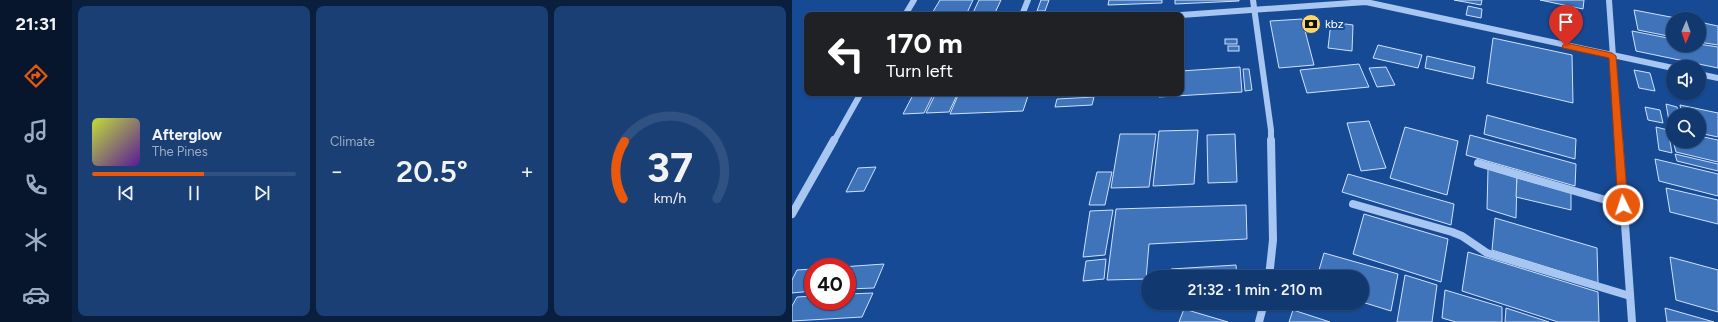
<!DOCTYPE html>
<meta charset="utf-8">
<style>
body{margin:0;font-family:Figtree,sans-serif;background:#1a3f74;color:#f1f3f6;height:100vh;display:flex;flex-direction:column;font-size:15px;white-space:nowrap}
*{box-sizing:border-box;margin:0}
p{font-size:13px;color:#9cacc3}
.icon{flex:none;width:22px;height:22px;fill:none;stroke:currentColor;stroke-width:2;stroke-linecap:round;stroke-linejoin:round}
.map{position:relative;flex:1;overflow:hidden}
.sheet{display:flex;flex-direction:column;gap:6px;padding:6px;background:#091f3d;width:720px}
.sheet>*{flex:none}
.guide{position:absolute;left:12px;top:12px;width:380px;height:84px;border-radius:8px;box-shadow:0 1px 3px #0004,0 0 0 1px #305282;background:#202124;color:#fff;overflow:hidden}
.needle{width:26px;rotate:182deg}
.buttons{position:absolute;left:874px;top:12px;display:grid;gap:8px}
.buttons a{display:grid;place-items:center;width:40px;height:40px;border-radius:50%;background:#11386f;box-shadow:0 1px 3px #0004,0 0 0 1px #305282;font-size:20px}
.speed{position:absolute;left:12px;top:258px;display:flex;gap:8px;font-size:20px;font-weight:700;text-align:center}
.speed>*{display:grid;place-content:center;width:52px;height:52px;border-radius:50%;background:#11386f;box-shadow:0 1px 3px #0004,0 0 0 1px #305282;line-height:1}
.speed .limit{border:6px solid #d22;background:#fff;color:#111}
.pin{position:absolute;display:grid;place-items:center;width:34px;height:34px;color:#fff;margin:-41px -17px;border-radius:50% 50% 50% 0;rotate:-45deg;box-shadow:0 0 4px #0007}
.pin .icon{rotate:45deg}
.me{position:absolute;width:44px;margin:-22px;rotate:356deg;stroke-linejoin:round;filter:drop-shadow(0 0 3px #0008)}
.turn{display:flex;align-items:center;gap:14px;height:84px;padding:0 16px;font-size:18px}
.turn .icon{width:52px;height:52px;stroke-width:2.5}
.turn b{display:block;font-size:28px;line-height:34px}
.big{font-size:30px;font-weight:600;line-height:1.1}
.sheet .widget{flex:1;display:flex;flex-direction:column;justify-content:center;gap:6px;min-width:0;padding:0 14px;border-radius:8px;background:#1a3f74}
.sheet .dial{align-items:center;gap:0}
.dial svg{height:104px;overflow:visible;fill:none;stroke:#305282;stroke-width:7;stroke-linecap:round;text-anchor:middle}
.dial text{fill:#f1f3f6;stroke:none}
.song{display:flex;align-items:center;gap:12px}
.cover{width:48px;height:48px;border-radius:6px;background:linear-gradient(135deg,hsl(70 70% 55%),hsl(270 70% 35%))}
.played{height:4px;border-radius:2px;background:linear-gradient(90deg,#ea580c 55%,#305282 55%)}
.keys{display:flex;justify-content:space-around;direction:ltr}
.heat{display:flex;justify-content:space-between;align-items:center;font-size:22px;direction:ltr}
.sheet .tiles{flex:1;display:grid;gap:6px;grid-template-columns:repeat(3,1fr)}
.trip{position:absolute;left:349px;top:270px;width:228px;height:40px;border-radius:20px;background:#11386f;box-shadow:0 1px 3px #0004,0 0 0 1px #305282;font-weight:600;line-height:40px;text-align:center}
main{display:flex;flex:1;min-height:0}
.dock{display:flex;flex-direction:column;width:72px;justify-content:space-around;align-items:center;background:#07162c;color:#9cacc3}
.dock .icon{width:28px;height:28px}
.dock .current{color:#ea580c}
.dock b{font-size:18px;color:#f1f3f6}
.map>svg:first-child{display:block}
.building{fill:#3f74bb;stroke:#cee1fc}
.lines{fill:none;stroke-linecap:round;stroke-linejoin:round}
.minor-far1{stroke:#a7c6f1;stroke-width:6}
.minor{stroke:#a7c6f1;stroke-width:8}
.route{fill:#ea580c;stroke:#983908}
.labels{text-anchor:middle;stroke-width:4;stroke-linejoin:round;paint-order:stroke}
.far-poi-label{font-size:12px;fill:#fff;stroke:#174a94;text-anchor:start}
</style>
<main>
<nav class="dock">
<b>21:31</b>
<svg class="icon current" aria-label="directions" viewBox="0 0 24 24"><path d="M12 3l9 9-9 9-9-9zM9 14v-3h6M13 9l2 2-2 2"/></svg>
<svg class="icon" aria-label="music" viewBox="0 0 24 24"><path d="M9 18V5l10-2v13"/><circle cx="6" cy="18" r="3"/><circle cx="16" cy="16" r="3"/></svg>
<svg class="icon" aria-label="phone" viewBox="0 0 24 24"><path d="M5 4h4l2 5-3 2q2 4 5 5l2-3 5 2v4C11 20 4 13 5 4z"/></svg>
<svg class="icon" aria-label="climate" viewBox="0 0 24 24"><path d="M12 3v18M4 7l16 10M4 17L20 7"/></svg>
<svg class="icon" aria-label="car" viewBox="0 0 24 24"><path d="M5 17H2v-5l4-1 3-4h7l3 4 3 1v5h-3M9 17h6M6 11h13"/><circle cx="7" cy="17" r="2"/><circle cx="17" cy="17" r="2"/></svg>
</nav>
<section class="sheet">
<div class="tiles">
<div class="widget">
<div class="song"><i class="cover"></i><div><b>Afterglow</b><p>The Pines</p></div></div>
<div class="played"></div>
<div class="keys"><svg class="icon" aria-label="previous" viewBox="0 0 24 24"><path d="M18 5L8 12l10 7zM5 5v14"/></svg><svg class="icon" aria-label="pause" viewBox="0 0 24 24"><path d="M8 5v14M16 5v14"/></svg><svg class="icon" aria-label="next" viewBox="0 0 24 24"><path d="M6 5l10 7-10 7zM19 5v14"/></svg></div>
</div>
<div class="widget"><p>Climate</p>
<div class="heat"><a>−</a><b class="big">20.5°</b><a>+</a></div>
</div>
<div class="widget dial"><svg viewBox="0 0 100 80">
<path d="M14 69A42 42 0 1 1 86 69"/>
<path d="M14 69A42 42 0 0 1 15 25" stroke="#ea580c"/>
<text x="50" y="56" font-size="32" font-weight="700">37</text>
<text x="50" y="72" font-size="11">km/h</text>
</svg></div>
</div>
</section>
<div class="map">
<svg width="926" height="322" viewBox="0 0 926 322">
<rect width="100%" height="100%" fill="#174a94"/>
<g class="building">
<polygon points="148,0 181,0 174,15 139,15"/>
<polygon points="187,0 209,0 202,15 180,15"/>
<polygon points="249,0 257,0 253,11 245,11"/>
<polygon points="317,0 370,0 370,3 316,5"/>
<polygon points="383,0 447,0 447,1 383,4"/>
<polygon points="662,0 690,0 689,5"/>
<polygon points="748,0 792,0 791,9"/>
<polygon points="676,6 690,9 689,18 674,15"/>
<polygon points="842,10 889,19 881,19 881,37 846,30"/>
<polygon points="510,19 522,65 487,68 478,21"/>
<polygon points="539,22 561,25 560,51 536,48"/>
<polygon points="907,22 926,26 926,45 907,42"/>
<polygon points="840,31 881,39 881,45 907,45 907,44 926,47 926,68 844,51"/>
<polygon points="701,38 780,55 781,103 695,83"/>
<rect x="433" y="39" width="12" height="5"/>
<polygon points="586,45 630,55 626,68 581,58"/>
<rect x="436" y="46" width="11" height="5"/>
<polygon points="635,56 683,67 681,79 633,68"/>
<polygon points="567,64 577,87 515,93 508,70"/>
<polygon points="448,67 450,92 367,97 367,93 389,93 389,71"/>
<polygon points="594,67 603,85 585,87 577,68"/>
<polygon points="451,69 457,69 460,90 453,91"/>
<polygon points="842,70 858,73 863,91 847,88"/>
<polygon points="122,93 142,93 132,113 111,114"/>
<polygon points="144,93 166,93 157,112 134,113"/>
<polygon points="167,93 237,93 231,111 158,114"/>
<polygon points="266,93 301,93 265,96"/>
<polygon points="302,97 300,105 263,107 265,99"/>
<polygon points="874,104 885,107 887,115 881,115 881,127 878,127"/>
<polygon points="888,105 926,113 926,137 907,133 907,115 890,115"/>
<polygon points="853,107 868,110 871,123 856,120"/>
<polygon points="695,115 784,139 783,159 692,134"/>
<polygon points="577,121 594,168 569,171 555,123"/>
<polygon points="613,127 666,141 655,195 598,178"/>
<polygon points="864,127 876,130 880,153 867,150"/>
<polygon points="406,130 402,184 361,186 367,131"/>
<polygon points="878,130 881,131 881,141 907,141 907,136 926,140 926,162 884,152"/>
<polygon points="328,134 364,134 357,187 319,188"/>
<polygon points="443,134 445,182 416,183 415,135"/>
<polygon points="678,135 784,164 783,186 674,155"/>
<polygon points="883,154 926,164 926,171 885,161"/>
<polygon points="863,159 926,174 926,196 867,181"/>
<polygon points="84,167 72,191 54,192 66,168"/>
<polygon points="696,169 725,178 724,218 695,209"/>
<polygon points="305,172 320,172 313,205 297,205"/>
<polygon points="556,174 662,204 659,225 550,192"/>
<polygon points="725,178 779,193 779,210 724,197"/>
<polygon points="874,188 926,200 926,224 878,212"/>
<polygon points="454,205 455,239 357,244 354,279 315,280 324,209"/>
<polygon points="321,210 313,255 291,257 298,211"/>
<polygon points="572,214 656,239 649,282 561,254"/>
<polygon points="703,218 805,248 806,283 700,250"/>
<polygon points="676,252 806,292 807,322 766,322 670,291"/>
<polygon points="532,253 606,274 599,311 570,302 570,277 525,277"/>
<polygon points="878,257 926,270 926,312 884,300"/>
<polygon points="314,259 312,279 291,281 294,261"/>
<polygon points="92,264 82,288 55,289 55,267 49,267"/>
<polygon points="444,265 445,277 379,277 379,269"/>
<polygon points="21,269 21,291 0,293 0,280 5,270"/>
<polygon points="613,275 645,285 640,322 605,322"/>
<polygon points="653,290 710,307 710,322 664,322 650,318"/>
<polygon points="81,293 70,317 0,321 0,306 5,297 21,296 21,301 55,301 55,294"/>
<polygon points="714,308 757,322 713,322"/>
<polygon points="873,308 922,322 875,322"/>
<polygon points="392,309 436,322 387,322"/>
<polygon points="501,310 538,322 497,322"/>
</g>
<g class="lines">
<g class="minor-far1">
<polyline points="461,0 479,130 479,141"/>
<polyline points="817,0 827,141"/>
<polyline points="113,15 122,0"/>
<polyline points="230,15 236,0"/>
<polyline points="389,15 574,2 881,68"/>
<polyline points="907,74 926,78"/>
<polyline points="42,141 69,93"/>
</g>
<g class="minor">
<polyline points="827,140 840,322"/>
<polyline points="686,163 831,205"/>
<polyline points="561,204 660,232 670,236 695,253 838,296"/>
<polyline points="0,214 42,140"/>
<polyline points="477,277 481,240 479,140"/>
<polyline points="467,322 472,303"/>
</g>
</g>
<polygon class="route" points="774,43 820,53 824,56 836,205 835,208 828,208 826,205 817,58 771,48 770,46"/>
<defs>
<g id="bank-disc" transform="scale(1)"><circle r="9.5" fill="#ffd766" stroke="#174a94"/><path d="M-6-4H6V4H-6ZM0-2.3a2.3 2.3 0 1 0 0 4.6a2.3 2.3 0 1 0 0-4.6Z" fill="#111"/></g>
</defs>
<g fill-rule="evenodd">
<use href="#bank-disc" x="519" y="24"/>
</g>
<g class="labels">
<g class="far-poi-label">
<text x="533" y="28">kbz</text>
</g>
</g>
</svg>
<div class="buttons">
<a><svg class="needle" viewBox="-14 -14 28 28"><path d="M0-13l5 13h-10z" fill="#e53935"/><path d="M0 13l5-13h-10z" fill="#9cacc3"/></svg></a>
<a><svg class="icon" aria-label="sound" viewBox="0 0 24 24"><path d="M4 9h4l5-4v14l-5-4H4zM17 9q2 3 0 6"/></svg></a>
<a><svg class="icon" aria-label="search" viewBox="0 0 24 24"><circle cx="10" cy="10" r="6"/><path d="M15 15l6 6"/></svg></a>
</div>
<div class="speed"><div class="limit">40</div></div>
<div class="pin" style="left:774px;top:46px;background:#d93025"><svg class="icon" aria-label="arrive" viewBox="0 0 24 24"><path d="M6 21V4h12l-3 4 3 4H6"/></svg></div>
<svg class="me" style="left:831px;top:205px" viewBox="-20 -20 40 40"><circle r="17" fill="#ea580c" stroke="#fff" stroke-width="3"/><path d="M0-11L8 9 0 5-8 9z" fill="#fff"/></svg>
<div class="trip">21:32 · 1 min · 210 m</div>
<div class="guide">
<div class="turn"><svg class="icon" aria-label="left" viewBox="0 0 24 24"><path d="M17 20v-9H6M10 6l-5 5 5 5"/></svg><div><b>170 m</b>Turn left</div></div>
</div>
</div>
</main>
